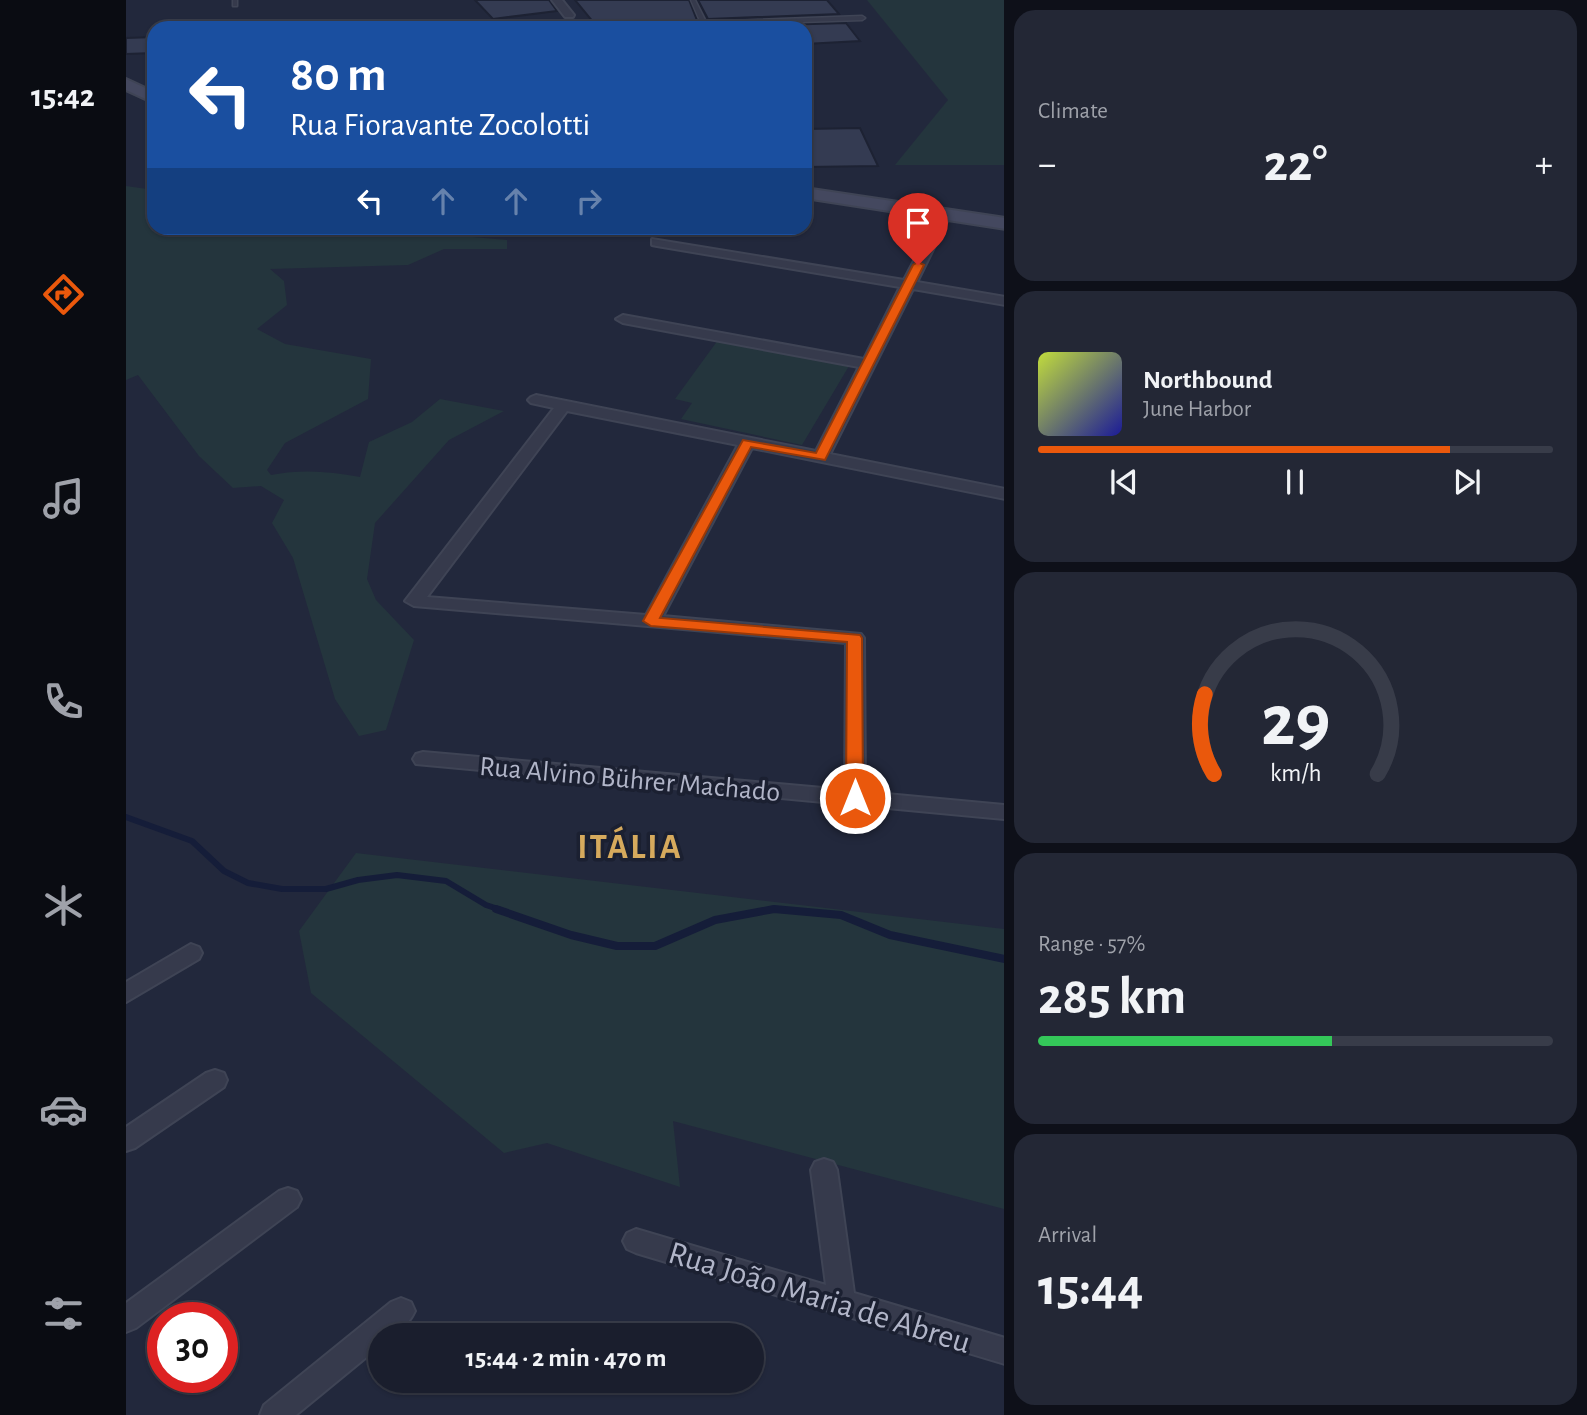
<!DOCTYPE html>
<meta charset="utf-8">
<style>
body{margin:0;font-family:"Alegreya Sans",sans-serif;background:#232735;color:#f1f3f6;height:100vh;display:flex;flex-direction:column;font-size:26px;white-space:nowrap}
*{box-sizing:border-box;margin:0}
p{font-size:23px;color:#9fa2aa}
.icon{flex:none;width:38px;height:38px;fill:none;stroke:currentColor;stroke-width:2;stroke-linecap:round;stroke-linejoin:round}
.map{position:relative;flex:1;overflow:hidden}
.side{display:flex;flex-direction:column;gap:10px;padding:10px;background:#0e1019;width:583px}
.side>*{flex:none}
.guide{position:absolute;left:21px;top:21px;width:665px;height:214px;border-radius:21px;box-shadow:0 2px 5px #0004,0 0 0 2px #383c49;background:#1a4fa0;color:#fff;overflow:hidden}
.speed{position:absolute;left:21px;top:1302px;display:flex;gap:14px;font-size:35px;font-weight:700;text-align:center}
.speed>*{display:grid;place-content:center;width:91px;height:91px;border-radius:50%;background:#1a1e2d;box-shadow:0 2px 5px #0004,0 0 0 2px #383c49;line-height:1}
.speed .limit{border:10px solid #d22;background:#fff;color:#111}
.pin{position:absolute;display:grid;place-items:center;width:60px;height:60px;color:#fff;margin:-72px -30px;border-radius:50% 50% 50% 0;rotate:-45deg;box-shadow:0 0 7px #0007}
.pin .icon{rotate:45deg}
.me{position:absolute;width:77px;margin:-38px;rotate:0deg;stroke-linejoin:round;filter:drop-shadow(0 0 5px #0008)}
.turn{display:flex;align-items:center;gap:24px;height:147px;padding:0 28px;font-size:32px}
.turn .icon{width:91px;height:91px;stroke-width:2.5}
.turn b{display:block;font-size:49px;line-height:60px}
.lanes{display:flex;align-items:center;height:66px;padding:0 28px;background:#0003;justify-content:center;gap:35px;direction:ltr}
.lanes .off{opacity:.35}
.big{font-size:52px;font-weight:700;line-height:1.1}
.side .card{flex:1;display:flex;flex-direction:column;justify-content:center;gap:10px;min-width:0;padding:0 24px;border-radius:21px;background:#232735}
.side .dial{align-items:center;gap:0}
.dial svg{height:182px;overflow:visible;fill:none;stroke:#383c49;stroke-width:7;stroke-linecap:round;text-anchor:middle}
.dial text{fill:#f1f3f6;stroke:none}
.song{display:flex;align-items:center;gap:21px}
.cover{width:84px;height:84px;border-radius:10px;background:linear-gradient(135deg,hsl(70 70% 55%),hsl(240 70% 35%))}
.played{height:7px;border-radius:4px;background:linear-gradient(90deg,#ea580c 80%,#383c49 80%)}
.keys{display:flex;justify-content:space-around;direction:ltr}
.heat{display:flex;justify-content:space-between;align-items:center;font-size:38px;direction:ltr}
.charge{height:10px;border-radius:5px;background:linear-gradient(90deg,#34c759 57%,#383c49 0)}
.trip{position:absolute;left:242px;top:1323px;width:396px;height:70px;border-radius:35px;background:#1a1e2d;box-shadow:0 2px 5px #0004,0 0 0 2px #383c49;font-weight:700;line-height:70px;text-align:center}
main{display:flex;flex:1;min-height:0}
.tabs{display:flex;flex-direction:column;width:126px;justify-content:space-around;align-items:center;background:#0a0c12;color:#9fa2aa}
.tabs .icon{width:49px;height:49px}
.tabs .active{color:#ea580c}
.tabs b{font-size:32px;color:#f1f3f6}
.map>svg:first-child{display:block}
.green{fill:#24353d}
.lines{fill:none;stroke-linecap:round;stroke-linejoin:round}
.stream-far1{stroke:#151d39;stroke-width:6}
.stream{stroke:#151d39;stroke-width:8}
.building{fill:#343b52;stroke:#1d2233;stroke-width:2}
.lane-casing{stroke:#3f4455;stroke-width:3}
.street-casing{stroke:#3f4455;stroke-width:4}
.secondary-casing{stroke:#3f4455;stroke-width:4}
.lane{fill:#363a4c;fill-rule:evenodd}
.street{fill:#363a4c;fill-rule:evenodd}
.secondary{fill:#44485f;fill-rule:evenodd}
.route{fill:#ea580c;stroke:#983908;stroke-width:2}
.labels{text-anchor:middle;stroke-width:7;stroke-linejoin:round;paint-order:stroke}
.street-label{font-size:28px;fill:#b1b5c8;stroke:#1b2031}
.near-street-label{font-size:33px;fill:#b1b5c8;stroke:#1b2031}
.district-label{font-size:35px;font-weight:bold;letter-spacing:2px;fill:#d6aa5d;stroke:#1b2031}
</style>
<main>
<nav class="tabs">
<b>15:42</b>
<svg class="icon active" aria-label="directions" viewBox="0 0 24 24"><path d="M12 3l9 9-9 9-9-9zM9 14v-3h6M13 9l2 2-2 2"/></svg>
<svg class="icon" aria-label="music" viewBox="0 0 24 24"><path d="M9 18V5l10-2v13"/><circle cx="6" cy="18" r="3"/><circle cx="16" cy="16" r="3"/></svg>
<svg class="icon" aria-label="phone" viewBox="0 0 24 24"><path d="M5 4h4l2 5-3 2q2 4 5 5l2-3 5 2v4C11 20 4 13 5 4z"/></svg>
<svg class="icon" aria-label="climate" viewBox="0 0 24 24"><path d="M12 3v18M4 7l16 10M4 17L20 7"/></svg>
<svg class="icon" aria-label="car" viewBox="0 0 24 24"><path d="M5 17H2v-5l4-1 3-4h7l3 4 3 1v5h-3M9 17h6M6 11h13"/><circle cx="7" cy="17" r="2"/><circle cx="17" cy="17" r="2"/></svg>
<svg class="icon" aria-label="filters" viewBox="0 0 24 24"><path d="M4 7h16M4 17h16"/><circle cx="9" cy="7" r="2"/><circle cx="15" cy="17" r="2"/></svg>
</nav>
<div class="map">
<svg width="879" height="1415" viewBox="0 0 879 1415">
<rect width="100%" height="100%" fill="#22283c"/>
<g class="green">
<polygon points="741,0 878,0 878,165 769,165 822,100"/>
<path d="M0,186l28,4v38h218l135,12v9h-63l-36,16 -138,4 14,12 3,24 -30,24 28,15 86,15 -3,40 -83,44 -18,27 4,5c30,-6 58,-4 89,2l9,-35 43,-20 28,-23 64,12 -55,29 -74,83 -8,56 9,21 38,40 -28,90 -27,6 -24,-37 -42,-141 -21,-35 12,-23 -23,-14 -28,2 -34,-32 -61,-81 -12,5z"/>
<polygon points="592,340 723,366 676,445 555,419 566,403 549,399"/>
<polygon points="230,853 878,929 878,1209 547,1121 554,1187 421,1143 378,1153 185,993 173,931"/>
</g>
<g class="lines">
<g class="stream-far1">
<polyline points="0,817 66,841 98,871 122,883 156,889 200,889 232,880 271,875 320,881 360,905 375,910"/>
<polyline points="641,910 663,910"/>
</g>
<polyline class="stream" points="370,909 445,935 491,946 529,946 589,920 648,909 715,915 764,935 879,959"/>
</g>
<g class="building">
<polygon points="349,0 423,0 431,11 367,19"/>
<polygon points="449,0 563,0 574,28 550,28 550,25 472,28"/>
<polygon points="572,0 701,0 713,14 582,19"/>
<polygon points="720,23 734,41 679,44 679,28 585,27"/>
<polygon points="28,37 28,53 0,54 0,38"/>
<polygon points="734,128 752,166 679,167 679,129"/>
</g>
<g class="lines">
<g class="lane-casing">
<g id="lane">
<rect x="107" y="0" width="4" height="6"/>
<polygon points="565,0 569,0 580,22 736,16 739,18 736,20 581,25 583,28 577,28"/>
</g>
</g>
<g class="street-casing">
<g id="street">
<polygon points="426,0 436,0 448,15 447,17 439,17"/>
<path d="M818,211l6,4 -33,67 88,15v8l-92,-16 -83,165 175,35v10l-253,-51 -89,168 198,18 3,4 1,154 140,13v14l-589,-55 -3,-5 3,-5 7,-2 422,38 1,-147 -432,-37 -9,-5 149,-193 -23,-5 -3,-3 3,-3 5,-2 280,56 43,-84 -236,-44 -7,-4 7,-4 241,44 36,-72 -243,-41 -5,-1v-6l252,41 34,-65zM441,411l171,34 -92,170 -219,-18z"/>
<polygon points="65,944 73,947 76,953 73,959 0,1002 0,982"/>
<polygon points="89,1070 98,1073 101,1080 98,1087 9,1148 0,1151 0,1127 80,1073"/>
<polygon points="698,1159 707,1162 711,1170 728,1293 879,1338 879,1364 510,1253 501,1249 497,1241 501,1233 510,1229 700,1285 685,1170 689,1162"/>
<polygon points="162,1188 171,1191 175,1199 171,1207 10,1328 0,1332 0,1303 153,1191"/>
<path d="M275,1298l10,4 4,9c-7,15 -19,24 -35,24v11l-84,69h-36l4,-10 127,-103z"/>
</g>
</g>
<g class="secondary-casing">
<g id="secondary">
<polygon points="0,79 28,92 28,103 0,90"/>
<polygon points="679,188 879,218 879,229 679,198"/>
</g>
</g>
<use href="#lane" class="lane"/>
<use href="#street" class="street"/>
<use href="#secondary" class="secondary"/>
</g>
<polygon class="route" points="792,262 798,265 699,460 625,447 534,618 734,635 736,638 737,798 729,804 720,798 721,642 525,626 517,621 617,440 690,453 787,265"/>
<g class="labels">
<g class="street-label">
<text transform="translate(504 778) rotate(5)" y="10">Rua Alvino Bührer Machado</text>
</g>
<g class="near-street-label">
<text transform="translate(694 1296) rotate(17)" y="12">Rua João Maria de Abreu</text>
</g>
<g class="district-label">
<text x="504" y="858">ITÁLIA</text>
</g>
</g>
</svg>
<div class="speed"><div class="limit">30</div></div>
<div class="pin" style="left:792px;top:265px;background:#d93025"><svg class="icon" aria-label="arrive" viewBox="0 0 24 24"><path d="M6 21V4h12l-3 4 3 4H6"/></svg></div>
<svg class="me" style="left:729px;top:798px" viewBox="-20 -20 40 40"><circle r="17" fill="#ea580c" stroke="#fff" stroke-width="3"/><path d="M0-11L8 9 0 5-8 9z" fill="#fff"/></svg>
<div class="trip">15:44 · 2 min · 470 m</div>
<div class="guide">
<div class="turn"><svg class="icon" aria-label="left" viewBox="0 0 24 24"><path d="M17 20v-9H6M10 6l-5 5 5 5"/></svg><div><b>80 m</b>Rua Fioravante Zocolotti</div></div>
<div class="lanes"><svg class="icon" aria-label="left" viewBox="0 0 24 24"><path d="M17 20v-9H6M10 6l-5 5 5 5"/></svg><svg class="icon off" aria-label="ahead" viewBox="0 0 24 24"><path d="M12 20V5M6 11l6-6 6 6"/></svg><svg class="icon off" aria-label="ahead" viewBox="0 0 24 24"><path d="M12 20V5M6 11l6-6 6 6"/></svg><svg class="icon off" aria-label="right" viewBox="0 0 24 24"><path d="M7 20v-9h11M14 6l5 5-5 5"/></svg></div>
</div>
</div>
<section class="side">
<div class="card"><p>Climate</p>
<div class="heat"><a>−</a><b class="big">22°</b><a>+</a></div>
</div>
<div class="card">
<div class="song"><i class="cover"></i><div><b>Northbound</b><p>June Harbor</p></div></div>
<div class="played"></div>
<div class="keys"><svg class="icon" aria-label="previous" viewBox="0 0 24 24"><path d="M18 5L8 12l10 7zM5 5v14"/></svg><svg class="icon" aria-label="pause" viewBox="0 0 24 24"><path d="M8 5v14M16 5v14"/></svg><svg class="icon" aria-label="next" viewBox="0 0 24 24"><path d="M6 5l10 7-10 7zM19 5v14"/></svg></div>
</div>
<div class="card dial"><svg viewBox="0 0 100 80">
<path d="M14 69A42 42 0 1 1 86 69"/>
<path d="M14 69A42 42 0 0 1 10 34" stroke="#ea580c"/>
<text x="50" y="56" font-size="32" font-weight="700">29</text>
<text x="50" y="72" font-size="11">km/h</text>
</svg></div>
<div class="card"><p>Range · 57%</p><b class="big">285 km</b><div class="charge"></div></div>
<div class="card"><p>Arrival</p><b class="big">15:44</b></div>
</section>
</main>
